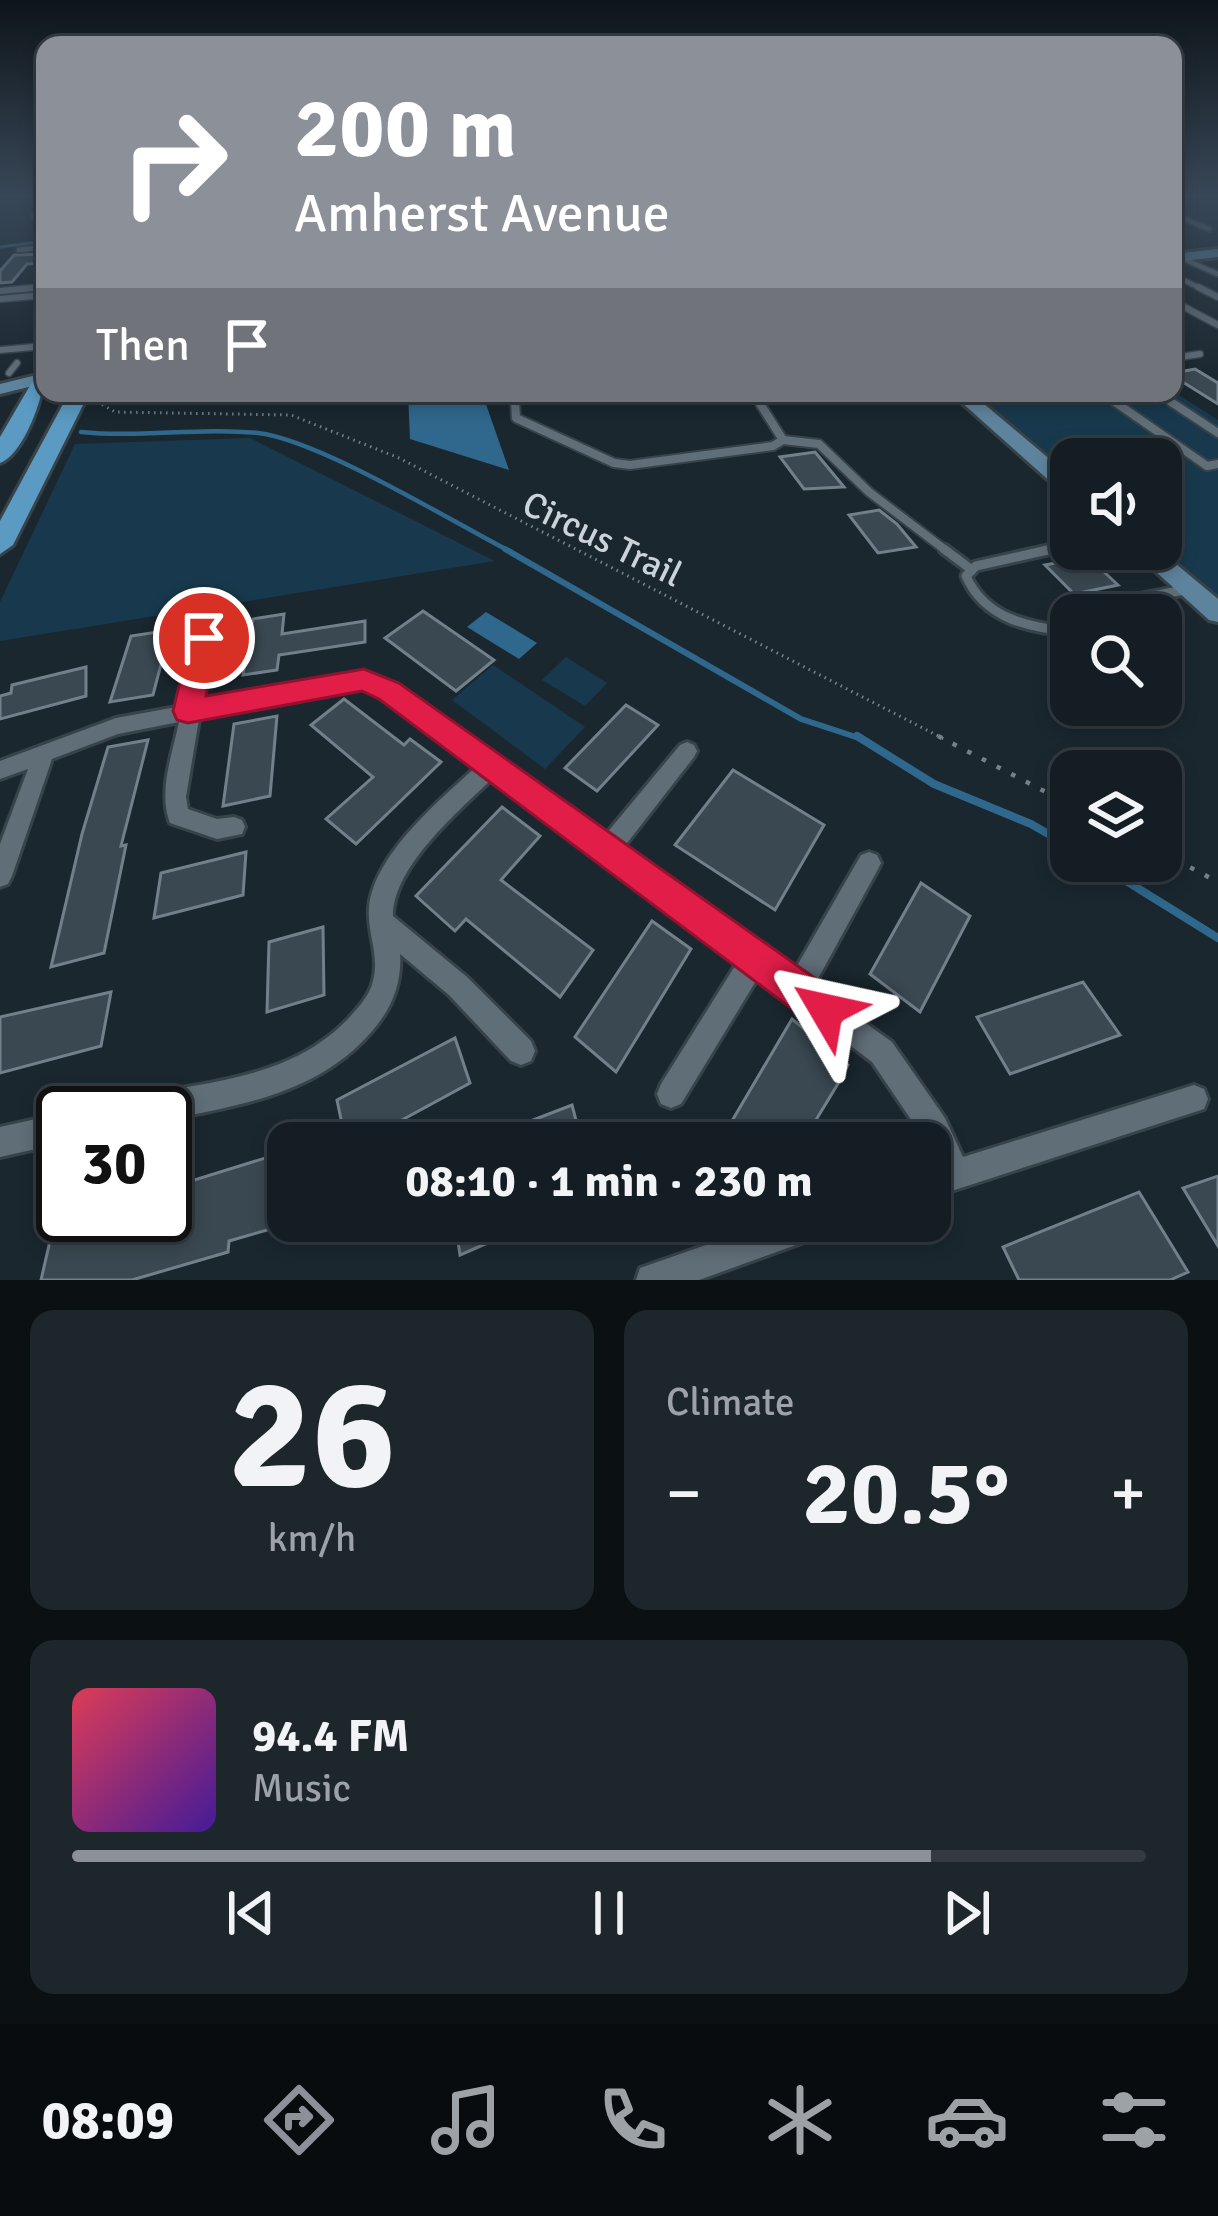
<!DOCTYPE html>
<meta charset="utf-8">
<style>
body{margin:0;font-family:Signika,sans-serif;background:#1d262b;color:#f1f3f6;height:100vh;display:flex;flex-direction:column;font-size:45px;white-space:nowrap}
*{box-sizing:border-box;margin:0}
p{font-size:39px;color:#9da2a6}
.icon{flex:none;width:66px;height:66px;fill:none;stroke:currentColor;stroke-width:2;stroke-linecap:round;stroke-linejoin:round}
.map{position:relative;height:1280px;overflow:hidden}
.details{display:flex;flex-direction:column;gap:30px;padding:30px;background:#0b1013;flex:1}
.details>*{flex:none}
.top-card{position:absolute;left:36px;top:36px;width:1146px;height:366px;border-radius:24px;box-shadow:0 6px 18px #0003,0 0 0 3px #333b41;background:#8c9099;color:#fff;overflow:hidden}
.fabs{position:absolute;left:1050px;top:438px;display:grid;gap:24px}
.fabs a{display:grid;place-items:center;width:132px;height:132px;border-radius:24px;background:#141d23;box-shadow:0 6px 18px #0003,0 0 0 3px #333b41;font-size:60px}
.speed{position:absolute;left:36px;top:1086px;display:flex;gap:24px;font-size:60px;font-weight:700;text-align:center}
.speed>*{display:grid;place-content:center;width:156px;height:156px;border-radius:50%;background:#141d23;box-shadow:0 6px 18px #0003,0 0 0 3px #333b41;line-height:1}
.speed .limit{border:6px solid #111;border-radius:18px;background:#fff;color:#111}
.pin{position:absolute;display:grid;place-items:center;width:102px;height:102px;color:#fff;margin:-51px;border:6px solid #fff;border-radius:50%;box-shadow:0 3px 12px #0007}
.me{position:absolute;width:132px;margin:-66px;rotate:306deg;stroke-linejoin:round;filter:drop-shadow(0 0 9px #0008)}
.turn{display:flex;align-items:center;gap:42px;height:252px;padding:0 60px;font-size:54px}
.turn .icon{width:156px;height:156px;stroke-width:2.5}
.turn b{display:block;font-size:84px;line-height:102px}
.then{display:flex;align-items:center;height:114px;padding:0 60px;background:#0003;gap:24px;font-size:45px}
.big{font-size:90px;font-weight:800;line-height:1.1}
.details .card{flex:1;display:flex;flex-direction:column;justify-content:center;gap:18px;min-width:0;padding:0 42px;border-radius:24px;background:#1d262b}
.details .dial{align-items:center;gap:0}
.dial b{font-size:156px;line-height:1}
.song{display:flex;align-items:center;gap:36px}
.cover{width:144px;height:144px;border-radius:18px;background:linear-gradient(135deg,hsl(350 70% 55%),hsl(260 70% 35%))}
.played{height:12px;border-radius:6px;background:linear-gradient(90deg,#8c9099 80%,#333b41 80%)}
.keys{display:flex;justify-content:space-around;direction:ltr}
.heat{display:flex;justify-content:space-between;align-items:center;font-size:66px;direction:ltr}
.details .tiles{flex:1;display:grid;gap:30px;grid-template-columns:1fr 1fr}
.card:last-child{grid-column:span 2}
.trip{position:absolute;left:267px;top:1122px;width:684px;height:120px;border-radius:24px;background:#141d23;box-shadow:0 6px 18px #0003,0 0 0 3px #333b41;font-weight:800;line-height:120px;text-align:center}
.dock{display:flex;height:192px;justify-content:space-around;align-items:center;background:#080c0e;color:#9da2a6}
.dock .icon{width:84px;height:84px}
.dock .active{color:#8c9099}
.dock b{font-size:54px;color:#f1f3f6}
.map>svg:first-child{display:block}
.green{fill:#18394d}
.water{fill:#2f688c}
.lines{fill:none;stroke-linecap:round;stroke-linejoin:round}
.stream-far3{stroke:#2f688c;stroke-width:3}
.stream-far2{stroke:#2f688c;stroke-width:4.5}
.stream-far1{stroke:#2f688c;stroke-width:6}
.stream{stroke:#2f688c;stroke-width:8}
.building{fill:#3a4851;stroke:#71808b;stroke-width:3}
.lane-far3-casing{stroke:#384249;stroke-width:8}
.lane-far2-casing{stroke:#384249;stroke-width:9}
.lane-far1-casing{stroke:#384249;stroke-width:12}
.lane-casing{stroke:#384249;stroke-width:15}
.street-casing{stroke:#384249;stroke-width:6}
.secondary-casing{stroke:#384249;stroke-width:6}
.primary-casing{stroke:#384249;stroke-width:6}
.path-far1{stroke:#758087;stroke-width:3;stroke-dasharray:1.5 4.5;stroke-linecap:butt}
.path{stroke:#758087;stroke-width:4.5;stroke-dasharray:4.5 12;stroke-linecap:butt}
.lane-far3{stroke:#606e78;stroke-width:4.5}
.lane-far2{stroke:#606e78;stroke-width:6}
.lane-far1{stroke:#606e78;stroke-width:8}
.lane{stroke:#606e78;stroke-width:9}
.street{fill:#606e78;fill-rule:evenodd}
.secondary{fill:#5e849d;fill-rule:evenodd}
.primary{fill:#5b9ac2;fill-rule:evenodd}
.route{fill:#e11d48;stroke:#92132f;stroke-width:3}
.labels{text-anchor:middle;stroke-width:12;stroke-linejoin:round;paint-order:stroke}
.street-label{font-size:36px;fill:#cbd3d9;stroke:#1a272f}
</style>
<div class="map">
<svg width="1218" height="1280" viewBox="0 0 1218 1280">
<rect width="100%" height="100%" fill="#1a272f"/>
<g class="green">
<polygon points="1173,391 1218,420 1218,603 1154,549 1161,549 1161,459 1071,459 1071,479 968,393"/>
<polygon points="250,438 495,561 0,641 0,602 75,444"/>
<polygon points="566,657 607,683 585,706 542,680"/>
<polygon points="493,665 585,727 545,769 452,700"/>
</g>
<g class="water">
<polygon points="408,393 482,393 509,470 410,439"/>
<polygon points="486,612 537,643 519,659 467,627"/>
</g>
<g class="lines">
<polyline class="stream-far3" points="0,247 45,241"/>
<path class="stream-far2" d="M81,432c59,6 119,-5 177,1 61,7 193,88 253,119"/>
<polyline class="stream-far1" points="505,549 801,719 862,739"/>
<g class="stream">
<polyline points="857,736 934,784 1031,824 1071,847"/>
<polyline points="1094,861 1218,938"/>
</g>
</g>
<g class="building">
<polygon points="45,254 45,263 27,264 12,282 0,283 0,271 14,255"/>
<polygon points="1195,369 1218,383 1218,404 1173,376 1173,373"/>
<polygon points="815,452 844,487 804,489 780,457"/>
<polygon points="879,510 897,524 916,547 878,553 849,515"/>
<polygon points="1088,557 1118,585 1074,594 1045,565"/>
<polygon points="423,611 494,660 456,691 385,638"/>
<polygon points="284,614 282,634 365,621 365,642 279,655 277,670 243,675 253,619"/>
<polygon points="170,630 153,695 110,702 131,636"/>
<polygon points="86,667 86,696 0,719 0,696 11,693 12,685"/>
<polygon points="344,699 404,745 410,739 441,762 356,844 326,819 373,777 311,725"/>
<polygon points="626,705 658,725 597,791 565,768"/>
<polygon points="277,716 270,796 223,806 234,724"/>
<polygon points="148,740 121,846 126,845 104,953 51,967 82,834 108,747"/>
<polygon points="733,770 824,825 775,910 675,845"/>
<polygon points="502,807 540,836 501,880 593,950 560,997 466,919 455,931 416,896"/>
<polygon points="246,852 243,895 154,918 161,873"/>
<polygon points="921,883 970,916 920,1012 870,974"/>
<polygon points="652,921 691,949 616,1072 575,1037"/>
<polygon points="323,927 324,995 267,1012 269,942"/>
<polygon points="1083,982 1120,1035 1010,1074 977,1017"/>
<polygon points="111,992 101,1046 0,1073 0,1017"/>
<polygon points="792,1019 848,1065 839,1082 802,1143 719,1143"/>
<polygon points="455,1038 470,1083 402,1120 408,1143 346,1143 337,1100"/>
<polygon points="572,1105 582,1143 524,1143 520,1125"/>
<polygon points="288,1151 288,1224 229,1241 228,1252 132,1280 41,1280 56,1215 165,1215 165,1189"/>
<polygon points="1218,1176 1218,1246 1183,1188"/>
<polygon points="1139,1192 1188,1272 1170,1280 1019,1280 1003,1247"/>
<polygon points="455,1221 503,1221 506,1235 460,1255"/>
</g>
<g class="lines">
<g class="lane-far3-casing">
<g id="lane-far3">
<polyline points="45,204 34,216 45,217"/>
<polyline points="1173,214 1209,229"/>
<polyline points="19,250 45,247"/>
<polyline points="1181,258 1218,274"/>
<polyline points="1173,275 1204,290"/>
<polyline points="9,290 45,287"/>
</g>
</g>
<g class="lane-far2-casing">
<g id="lane-far2">
<polyline points="1198,287 1218,297"/>
<polyline points="0,291 42,287"/>
<polyline points="0,299 45,295"/>
<polyline points="1173,301 1218,325"/>
<polyline points="0,350 45,346"/>
<polyline points="1173,358 1200,354"/>
<polyline points="9,373 17,363"/>
<polyline points="752,393 761,405"/>
<polyline points="1102,393 1120,405"/>
<polyline points="1157,393 1176,405"/>
<polyline points="515,405 520,393"/>
</g>
</g>
<g class="lane-far1-casing">
<g id="lane-far1">
<polyline points="515,402 516,418 614,463 630,465 773,446 783,440 759,402"/>
<polyline points="1115,402 1207,466 1218,464"/>
<polyline points="1171,402 1218,433"/>
<polyline points="783,440 819,444 869,492 948,552"/>
<polyline points="1039,552 1071,545"/>
</g>
</g>
<g class="lane-casing">
<g id="lane">
<polyline points="944,549 972,570"/>
<path d="M1052,549l-76,17 -10,10c19,43 62,51 105,56"/>
<polyline points="1100,615 1105,605 1184,590"/>
</g>
</g>
<g class="street-casing">
<g id="street">
<path d="M204,630l9,7 -11,65 163,-29 31,13 210,148 74,-89 7,-3 7,3 3,6 -3,6 -70,90 170,124 67,-116 8,-3 8,3 4,8 -4,8 -63,115 78,56 53,76 18,39 231,-72 10,4 4,10 -4,10 -274,89v-30l6,-2 -6,-23h-3l-55,-81 -113,-86 -78,128 -10,4 -10,-4 -4,-10 4,-10 77,-123 -244,-184c-34,33 -101,89 -101,139l74,61 64,64 4,10 -4,10 -10,4 -10,-4 -62,-66 -49,-41c2,29 -8,54 -27,76 -53,63 -131,75 -208,90v-7h-52l5,-10 10,-5c78,-17 161,-18 220,-79 10,-11 22,-24 25,-38 7,-25 -6,-48 -4,-73 4,-53 72,-109 109,-143l-96,-69 -18,-8 -165,31 -13,78 2,12 29,10 17,-2 8,3 3,7 -3,7 -25,5 -47,-16c-12,-31 2,-68 9,-101l-61,12 -66,25 -40,117 -4,8 -8,3v-43l28,-75 -28,10v-18l116,-43 66,-12 13,-69z"/>
<polygon points="63,1113 63,1143 0,1157 0,1127"/>
<polygon points="775,1221 837,1221 832,1232 699,1280 636,1280 640,1268"/>
</g>
</g>
<g class="secondary-casing">
<g id="secondary">
<polygon points="1218,249 1218,257 1173,262 1173,254"/>
<polygon points="45,373 45,383 0,394 0,384"/>
<polygon points="951,393 971,393 1071,477 1071,495 1063,493"/>
<polygon points="1131,549 1158,549 1218,599 1218,622 1209,620"/>
</g>
</g>
<g class="primary-casing">
<g id="primary">
<path d="M45,371c0,23 -21,83 -45,92v-26l35,-60z"/>
<polygon points="69,393 89,393 13,545 0,554 0,521"/>
</g>
</g>
<polyline class="path-far1" points="108,393 103,405 115,412 291,415 399,458 944,739"/>
<g class="path">
<polyline points="938,736 1071,805"/>
<polyline points="1161,852 1218,882"/>
</g>
<use href="#lane-far3" class="lane-far3"/>
<use href="#lane-far2" class="lane-far2"/>
<use href="#lane-far1" class="lane-far1"/>
<use href="#lane" class="lane"/>
<use href="#street" class="street"/>
<use href="#secondary" class="secondary"/>
<use href="#primary" class="primary"/>
</g>
<linearGradient id="sky" x2="0" y2="1"><stop stop-color="#0e151a"/><stop offset="0.52" stop-color="#384758"/><stop offset="1" stop-color="#384758" stop-opacity="0"/></linearGradient>
<rect width="1218" height="378" fill="url(#sky)"/>
<polygon class="route" points="204,627 217,638 206,696 364,669 399,683 840,996 846,1010 840,1024 826,1030 812,1024 379,699 362,691 188,723 177,720 173,711 190,638"/>
<g class="labels">
<g class="street-label">
<text transform="translate(603 538) rotate(26)" y="13">Circus Trail</text>
</g>
</g>
</svg>
<div class="fabs">
<a><svg class="icon" aria-label="sound" viewBox="0 0 24 24"><path d="M4 9h4l5-4v14l-5-4H4zM17 9q2 3 0 6"/></svg></a>
<a><svg class="icon" aria-label="search" viewBox="0 0 24 24"><circle cx="10" cy="10" r="6"/><path d="M15 15l6 6"/></svg></a>
<a><svg class="icon" aria-label="layers" viewBox="0 0 24 24"><path d="M12 4l9 5-9 5-9-5zM3 14l9 5 9-5"/></svg></a>
</div>
<div class="speed"><div class="limit">30</div></div>
<div class="pin" style="left:204px;top:638px;background:#d93025"><svg class="icon" aria-label="arrive" viewBox="0 0 24 24"><path d="M6 21V4h12l-3 4 3 4H6"/></svg></div>
<svg class="me" style="left:826px;top:1010px" viewBox="-20 -20 40 40"><path d="M0-17L14 15 0 8-14 15z" fill="#e11d48" stroke="#fff" stroke-width="4"/></svg>
<div class="trip">08:10 · 1 min · 230 m</div>
<div class="top-card">
<div class="turn"><svg class="icon" aria-label="right" viewBox="0 0 24 24"><path d="M7 20v-9h11M14 6l5 5-5 5"/></svg><div><b>200 m</b>Amherst Avenue</div></div>
<div class="then">Then<svg class="icon" aria-label="arrive" viewBox="0 0 24 24"><path d="M6 21V4h12l-3 4 3 4H6"/></svg></div>
</div>
</div>
<section class="details">
<div class="tiles">
<div class="card dial"><b>26</b><p>km/h</p></div>
<div class="card"><p>Climate</p>
<div class="heat"><a>−</a><b class="big">20.5°</b><a>+</a></div>
</div>
<div class="card">
<div class="song"><i class="cover"></i><div><b>94.4 FM</b><p>Music</p></div></div>
<div class="played"></div>
<div class="keys"><svg class="icon" aria-label="previous" viewBox="0 0 24 24"><path d="M18 5L8 12l10 7zM5 5v14"/></svg><svg class="icon" aria-label="pause" viewBox="0 0 24 24"><path d="M8 5v14M16 5v14"/></svg><svg class="icon" aria-label="next" viewBox="0 0 24 24"><path d="M6 5l10 7-10 7zM19 5v14"/></svg></div>
</div>
</div>
</section>
<nav class="dock">
<b>08:09</b>
<svg class="icon active" aria-label="directions" viewBox="0 0 24 24"><path d="M12 3l9 9-9 9-9-9zM9 14v-3h6M13 9l2 2-2 2"/></svg>
<svg class="icon" aria-label="music" viewBox="0 0 24 24"><path d="M9 18V5l10-2v13"/><circle cx="6" cy="18" r="3"/><circle cx="16" cy="16" r="3"/></svg>
<svg class="icon" aria-label="phone" viewBox="0 0 24 24"><path d="M5 4h4l2 5-3 2q2 4 5 5l2-3 5 2v4C11 20 4 13 5 4z"/></svg>
<svg class="icon" aria-label="climate" viewBox="0 0 24 24"><path d="M12 3v18M4 7l16 10M4 17L20 7"/></svg>
<svg class="icon" aria-label="car" viewBox="0 0 24 24"><path d="M5 17H2v-5l4-1 3-4h7l3 4 3 1v5h-3M9 17h6M6 11h13"/><circle cx="7" cy="17" r="2"/><circle cx="17" cy="17" r="2"/></svg>
<svg class="icon" aria-label="filters" viewBox="0 0 24 24"><path d="M4 7h16M4 17h16"/><circle cx="9" cy="7" r="2"/><circle cx="15" cy="17" r="2"/></svg>
</nav>
